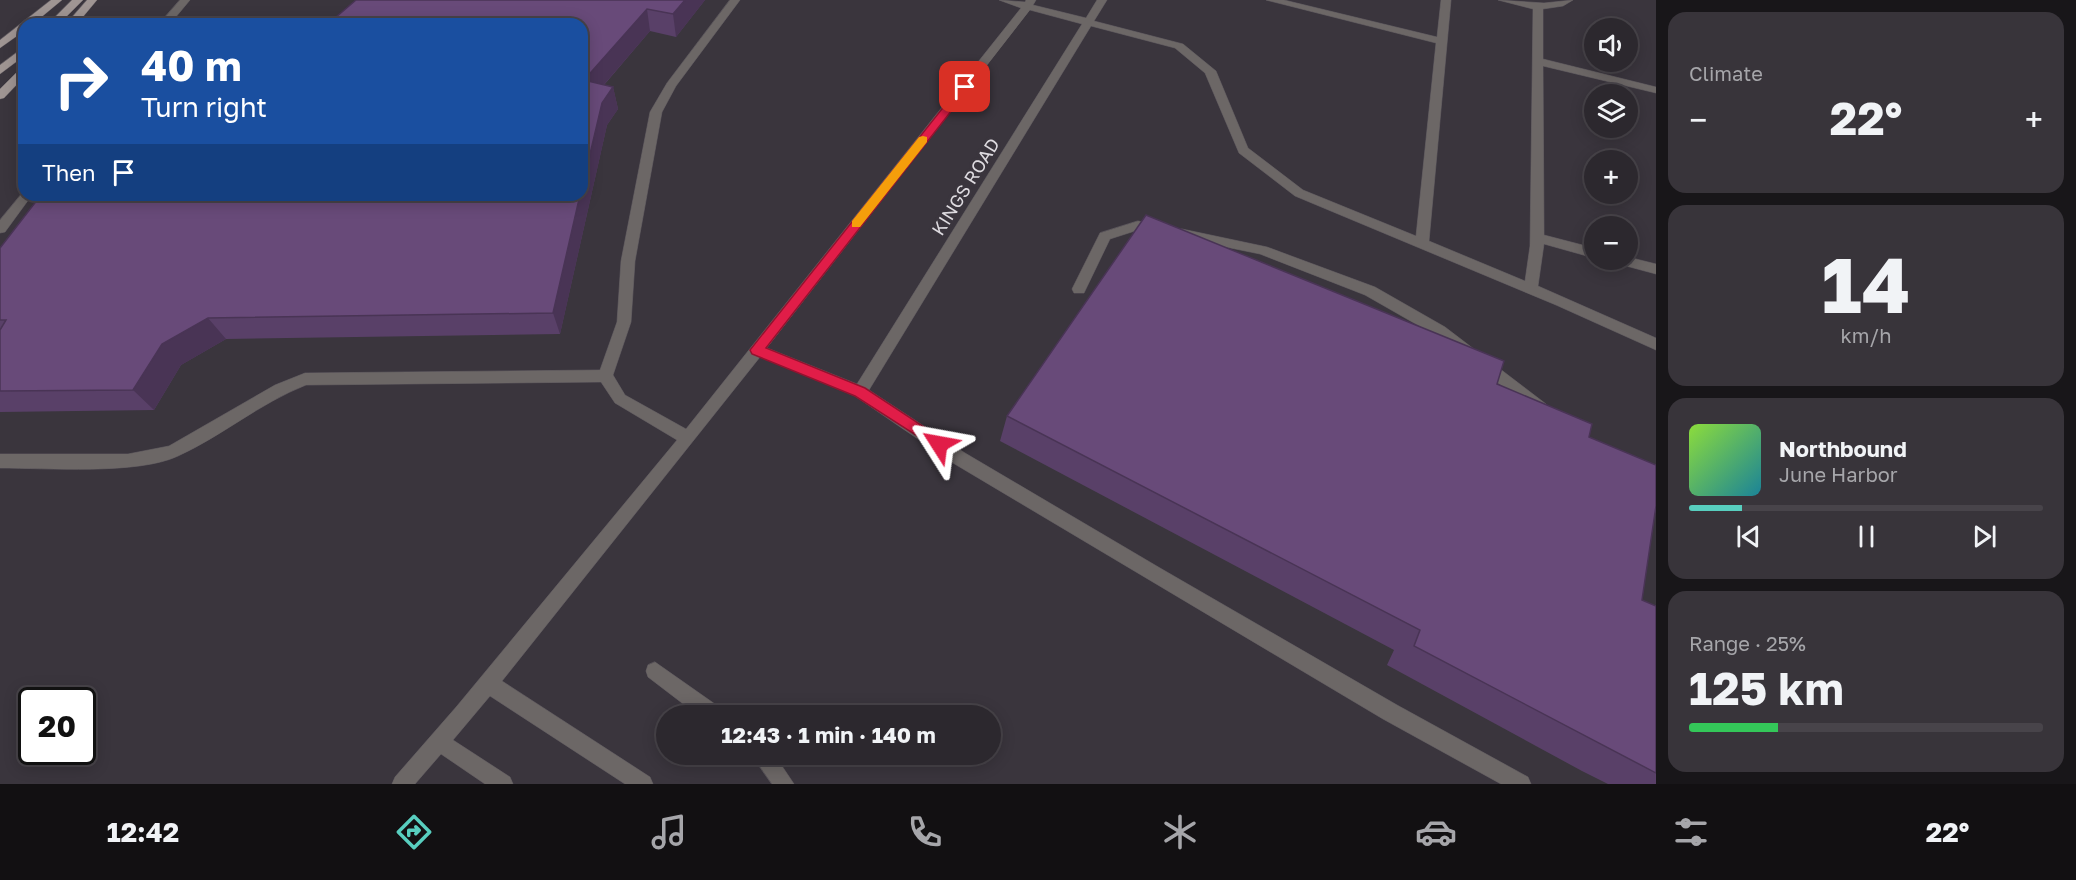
<!DOCTYPE html>
<meta charset="utf-8">
<style>
body{margin:0;font-family:"Golos Text",sans-serif;background:#38343a;color:#f1f3f6;height:100vh;display:flex;flex-direction:column;font-size:22px;white-space:nowrap}
*{box-sizing:border-box;margin:0}
p{font-size:20px;color:#a6a6aa}
.icon{flex:none;width:33px;height:33px;fill:none;stroke:currentColor;stroke-width:2;stroke-linecap:round;stroke-linejoin:round}
.map{position:relative;flex:1;overflow:hidden}
.sheet{display:flex;flex-direction:column;gap:12px;padding:12px;background:#181619;width:420px}
.sheet>*{flex:none}
.hud{position:absolute;left:18px;top:18px;width:570px;height:183px;border-radius:18px;box-shadow:0 3px 15px #0003,0 0 0 2px #48444a;background:#1a4fa0;color:#fff;overflow:hidden}
.fabs{position:absolute;left:1584px;top:18px;display:grid;gap:12px}
.fabs a{display:grid;place-items:center;width:54px;height:54px;border-radius:50%;background:#2c282e;box-shadow:0 3px 15px #0003,0 0 0 2px #48444a;font-size:30px}
.speed{position:absolute;left:18px;top:687px;display:flex;gap:12px;font-size:30px;font-weight:700;text-align:center}
.speed>*{display:grid;place-content:center;width:78px;height:78px;border-radius:50%;background:#2c282e;box-shadow:0 3px 15px #0003,0 0 0 2px #48444a;line-height:1}
.speed .limit{border:3px solid #111;border-radius:9px;background:#fff;color:#111}
.pin{position:absolute;display:grid;place-items:center;width:51px;height:51px;color:#fff;margin:-26px;border-radius:12px;box-shadow:0 3px 9px #0006}
.me{position:absolute;width:66px;margin:-33px;rotate:304deg;stroke-linejoin:round;filter:drop-shadow(0 0 4px #0008)}
.turn{display:flex;align-items:center;gap:21px;height:126px;padding:0 24px;font-size:27px}
.turn .icon{width:78px;height:78px;stroke-width:2.5}
.turn b{display:block;font-size:42px;line-height:51px}
.then{display:flex;align-items:center;height:57px;padding:0 24px;background:#0003;gap:12px;font-size:22px}
.big{font-size:45px;font-weight:700;line-height:1.1}
.sheet .widget{flex:1;display:flex;flex-direction:column;justify-content:center;gap:9px;min-width:0;padding:0 21px;border-radius:18px;background:#38343a}
.sheet .dial{align-items:center;gap:0}
.dial b{font-size:78px;line-height:1}
.song{display:flex;align-items:center;gap:18px}
.cover{width:72px;height:72px;border-radius:9px;background:linear-gradient(135deg,hsl(90 70% 55%),hsl(190 70% 35%))}
.played{height:6px;border-radius:3px;background:linear-gradient(90deg,#58cebf 15%,#48444a 15%)}
.keys{display:flex;justify-content:space-around;direction:ltr}
.heat{display:flex;justify-content:space-between;align-items:center;font-size:33px;direction:ltr}
.charge{height:9px;border-radius:4px;background:linear-gradient(90deg,#34c759 25%,#48444a 0)}
.trip{position:absolute;left:656px;top:705px;width:345px;height:60px;border-radius:30px;background:#2c282e;box-shadow:0 3px 15px #0003,0 0 0 2px #48444a;font-weight:700;line-height:60px;text-align:center}
.tab-bar{display:flex;height:96px;justify-content:space-around;align-items:center;background:#121012;color:#a6a6aa}
.tab-bar .icon{width:42px;height:42px}
.tab-bar .selected{color:#58cebf}
.tab-bar b{font-size:27px;color:#f1f3f6}
main{display:flex;flex:1;min-height:0}
.map>svg:first-child{display:block}
.lines{fill:none;stroke-linecap:round;stroke-linejoin:round}
.minor-casing{stroke:#58535a;stroke-width:1}
.major-casing{stroke:#58535a;stroke-width:1}
.minor{fill:#6c6766;fill-rule:evenodd}
.major{fill:#9f9593;fill-rule:evenodd}
.wall{fill:#594068}
.shaded-wall{fill:#493455}
.building{fill:#684a79;stroke:#493455;stroke-width:1.5}
.route{fill:#e11d48;stroke:#92132f;stroke-width:1.5}
.slow{fill:#f59e0b}
.labels{text-anchor:middle;stroke-width:6;stroke-linejoin:round;paint-order:stroke}
.street-label{font-size:18px;fill:#dedbe0;stroke:#3a353d}
</style>
<main>
<div class="map">
<svg width="1656" height="784" viewBox="0 0 1656 784">
<rect width="100%" height="100%" fill="#3a353d"/>
<g class="lines">
<g class="minor-casing">
<g id="minor">
<polygon points="180,0 190,0 170,24 159,24"/>
<path d="M730,0h10l-64,86 -14,26 -27,149 -4,61 -18,53 12,20 61,34 335,-421 -22,-8 26,2 1,-2h10l-3,5 53,13 11,-18h10l-13,21 89,23 33,27 32,77 55,42 113,46 20,-193 -170,-43h18l153,37 4,-37h10l-22,241 96,40 5,-35 3,-237 -35,-9 46,3 29,-3 -10,6 -20,3v50l113,28v6l-113,-27 1,169 50,13v10l-50,-14 -6,42 118,52v12l-100,-45 -261,-109 -56,-43 -34,-80 -30,-25 -84,-22 -222,364 96,63 195,115 237,137 131,72 3,7h-30l-118,-65 -430,-256 -98,-67 -95,-39 -258,324 148,96 3,7h-28l-135,-88 -37,44 57,37 3,7h-28l-44,-30 -26,30h-23l3,-7 62,-71 220,-266 -62,-37 -14,-21 -295,3c-46,18 -84,51 -128,71 -40,19 -132,12 -178,12v-14h128l41,-8 106,-61 30,-12 295,-3 17,-48 4,-61 29,-149 17,-29zM1030,10l52,14 -225,360 -90,-36z"/>
<polygon points="24,191 24,195 32,195 5,232 0,233 0,220"/>
<polygon points="1138,221 1164,226 1165,229 1159,233 1138,230 1110,239 1084,293 1074,293 1072,289 1100,233"/>
<polygon points="1182,229 1267,247 1375,287 1445,327 1546,404 1549,408 1546,412 1541,414 1536,412 1435,335 1365,295 1260,254 1177,237 1175,234 1177,231"/>
<polygon points="1628,257 1656,264 1656,274 1615,263 1613,260 1628,260"/>
<polygon points="655,662 722,709 724,716 699,716 648,677 646,671 648,665"/>
<polygon points="751,754 774,754 794,784 772,784"/>
</g>
</g>
<g class="major-casing">
<g id="major">
<polygon points="51,0 62,0 33,24 24,24 24,31 0,48 0,40"/>
<polygon points="72,0 83,0 59,24 48,24"/>
<polygon points="87,0 97,0 77,24 66,24"/>
<polygon points="24,47 24,56 0,74 0,65"/>
<polygon points="24,68 24,77 4,98 0,99 0,89 20,69"/>
</g>
</g>
<use href="#minor" class="minor"/>
<use href="#major" class="major"/>
</g>
<g class="wall">
<polygon points="356,0 705,0 676,37 650,31 604,85 613,87 618,109 607,125 560,334 226,339 181,365 154,410 0,412 0,248 582,195"/>
<polygon points="1497,384 1589,437 1642,600 1656,606 1656,784 1608,784 1582,771 1387,665 1394,650 1000,441 1007,416"/>
</g>
<g class="shaded-wall">
<polygon points="685,0 705,0 676,37 673,14"/>
<polygon points="647,9 650,31 589,102 584,80"/>
<polygon points="613,87 618,109 607,125 560,334 553,313 580,195 582,195 582,188 602,103"/>
<polygon points="208,318 226,339 181,365 154,410 133,390 162,344"/>
</g>
<g class="building">
<polygon points="356,0 685,0 673,14 647,9 584,80 613,87 602,103 582,188 582,24 328,24"/>
<polygon points="41,195 580,195 553,313 208,318 162,344 133,390 0,391 0,330 6,320 0,320 0,248"/>
<polygon points="1146,215 1504,361 1497,384 1592,424 1589,437 1656,465 1656,506 1642,600 1656,606 1656,773 1414,646 1420,630 1007,416"/>
</g>
<polygon class="route" points="961,85 970,87 766,348 865,388 944,440 946,444 944,449 939,450 855,396 752,354 750,350"/>
<polygon class="slow" points="923,136 927,137 927,142 860,227 852,227 852,221 919,137"/>
<g class="labels">
<g class="street-label">
<text transform="translate(966 187) rotate(-58)" y="6">KINGS ROAD</text>
</g>
</g>
</svg>
<div class="fabs">
<a><svg class="icon" aria-label="sound" viewBox="0 0 24 24"><path d="M4 9h4l5-4v14l-5-4H4zM17 9q2 3 0 6"/></svg></a>
<a><svg class="icon" aria-label="layers" viewBox="0 0 24 24"><path d="M12 4l9 5-9 5-9-5zM3 14l9 5 9-5"/></svg></a>
<a>+</a>
<a>−</a>
</div>
<div class="speed"><div class="limit">20</div></div>
<div class="pin" style="left:965px;top:87px;background:#d93025"><svg class="icon" aria-label="arrive" viewBox="0 0 24 24"><path d="M6 21V4h12l-3 4 3 4H6"/></svg></div>
<svg class="me" style="left:939px;top:444px" viewBox="-20 -20 40 40"><path d="M0-17L14 15 0 8-14 15z" fill="#e11d48" stroke="#fff" stroke-width="4"/></svg>
<div class="trip">12:43 · 1 min · 140 m</div>
<div class="hud">
<div class="turn"><svg class="icon" aria-label="right" viewBox="0 0 24 24"><path d="M7 20v-9h11M14 6l5 5-5 5"/></svg><div><b>40 m</b>Turn right</div></div>
<div class="then">Then<svg class="icon" aria-label="arrive" viewBox="0 0 24 24"><path d="M6 21V4h12l-3 4 3 4H6"/></svg></div>
</div>
</div>
<section class="sheet">
<div class="widget"><p>Climate</p>
<div class="heat"><a>−</a><b class="big">22°</b><a>+</a></div>
</div>
<div class="widget dial"><b>14</b><p>km/h</p></div>
<div class="widget">
<div class="song"><i class="cover"></i><div><b>Northbound</b><p>June Harbor</p></div></div>
<div class="played"></div>
<div class="keys"><svg class="icon" aria-label="previous" viewBox="0 0 24 24"><path d="M18 5L8 12l10 7zM5 5v14"/></svg><svg class="icon" aria-label="pause" viewBox="0 0 24 24"><path d="M8 5v14M16 5v14"/></svg><svg class="icon" aria-label="next" viewBox="0 0 24 24"><path d="M6 5l10 7-10 7zM19 5v14"/></svg></div>
</div>
<div class="widget"><p>Range · 25%</p><b class="big">125 km</b><div class="charge"></div></div>
</section>
</main>
<nav class="tab-bar">
<b>12:42</b>
<svg class="icon selected" aria-label="directions" viewBox="0 0 24 24"><path d="M12 3l9 9-9 9-9-9zM9 14v-3h6M13 9l2 2-2 2"/></svg>
<svg class="icon" aria-label="music" viewBox="0 0 24 24"><path d="M9 18V5l10-2v13"/><circle cx="6" cy="18" r="3"/><circle cx="16" cy="16" r="3"/></svg>
<svg class="icon" aria-label="phone" viewBox="0 0 24 24"><path d="M5 4h4l2 5-3 2q2 4 5 5l2-3 5 2v4C11 20 4 13 5 4z"/></svg>
<svg class="icon" aria-label="climate" viewBox="0 0 24 24"><path d="M12 3v18M4 7l16 10M4 17L20 7"/></svg>
<svg class="icon" aria-label="car" viewBox="0 0 24 24"><path d="M5 17H2v-5l4-1 3-4h7l3 4 3 1v5h-3M9 17h6M6 11h13"/><circle cx="7" cy="17" r="2"/><circle cx="17" cy="17" r="2"/></svg>
<svg class="icon" aria-label="filters" viewBox="0 0 24 24"><path d="M4 7h16M4 17h16"/><circle cx="9" cy="7" r="2"/><circle cx="15" cy="17" r="2"/></svg>
<b>22°</b>
</nav>
